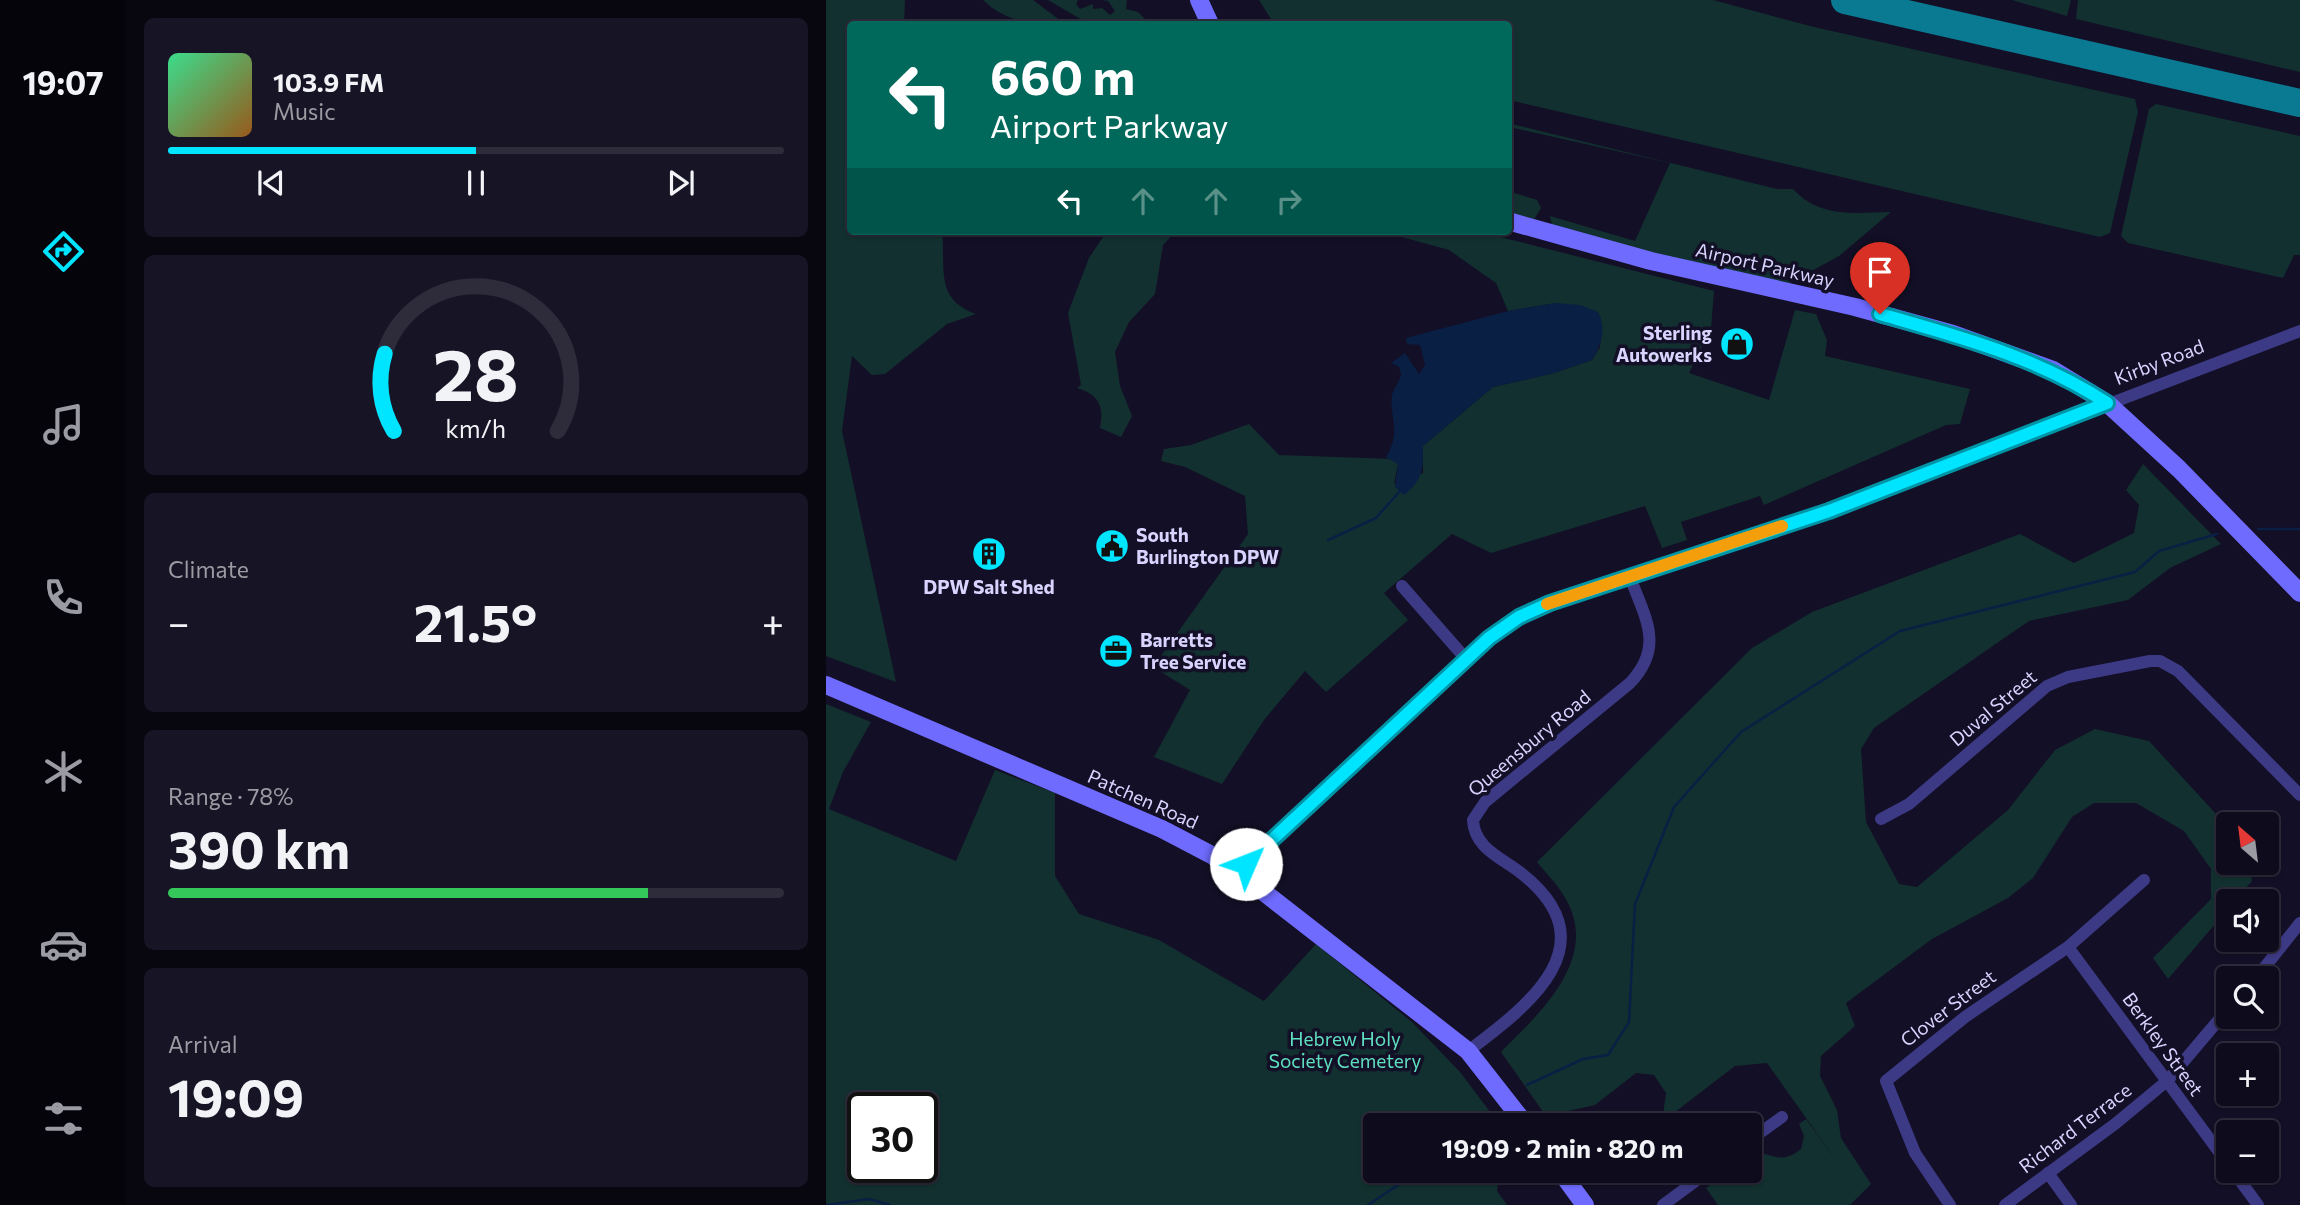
<!DOCTYPE html>
<meta charset="utf-8">
<style>
body{margin:0;font-family:Commissioner,sans-serif;background:#171425;color:#f1f3f6;height:100vh;display:flex;flex-direction:column;font-size:26px;white-space:nowrap}
*{box-sizing:border-box;margin:0}
p{font-size:23px;color:#9b9ba3}
.icon{flex:none;width:38px;height:38px;fill:none;stroke:currentColor;stroke-width:2;stroke-linecap:round;stroke-linejoin:round}
.map{position:relative;flex:1;overflow:hidden}
.drawer{display:flex;flex-direction:column;gap:18px;padding:18px;background:#08060f;width:700px}
.drawer>*{flex:none}
.banner{position:absolute;left:21px;top:21px;width:665px;height:214px;border-radius:7px;box-shadow:0 2px 5px #0004,0 0 0 2px #2e2b3b;background:#00695c;color:#fff;overflow:hidden}
.needle{width:46px;rotate:332deg}
.controls{position:absolute;left:1390px;top:812px;display:grid;gap:14px}
.controls a{display:grid;place-items:center;width:63px;height:63px;border-radius:7px;background:#0e0b1c;box-shadow:0 2px 5px #0004,0 0 0 2px #2e2b3b;font-size:35px}
.speed{position:absolute;left:21px;top:1092px;display:flex;gap:14px;font-size:35px;font-weight:700;text-align:center}
.speed>*{display:grid;place-content:center;width:91px;height:91px;border-radius:50%;background:#0e0b1c;box-shadow:0 2px 5px #0004,0 0 0 2px #2e2b3b;line-height:1}
.speed .limit{border:4px solid #111;border-radius:10px;background:#fff;color:#111}
.pin{position:absolute;display:grid;place-items:center;width:60px;height:60px;color:#fff;margin:-72px -30px;border-radius:50% 50% 50% 0;rotate:-45deg;box-shadow:0 0 7px #0007}
.pin .icon{rotate:45deg}
.me{position:absolute;width:77px;margin:-38px;rotate:46deg;stroke-linejoin:round;filter:drop-shadow(0 0 5px #0008)}
.turn{display:flex;align-items:center;gap:24px;height:147px;padding:0 28px;font-size:32px}
.turn .icon{width:91px;height:91px;stroke-width:2.5}
.turn b{display:block;font-size:49px;line-height:60px}
.lanes{display:flex;align-items:center;height:66px;padding:0 28px;background:#0003;justify-content:center;gap:35px;direction:ltr}
.lanes .off{opacity:.35}
.big{font-size:52px;font-weight:700;line-height:1.1}
.drawer .widget{flex:1;display:flex;flex-direction:column;justify-content:center;gap:10px;min-width:0;padding:0 24px;border-radius:10px;background:#171425}
.drawer .dial{align-items:center;gap:0}
.dial svg{height:182px;overflow:visible;fill:none;stroke:#2e2b3b;stroke-width:7;stroke-linecap:round;text-anchor:middle}
.dial text{fill:#f1f3f6;stroke:none}
.song{display:flex;align-items:center;gap:21px}
.cover{width:84px;height:84px;border-radius:10px;background:linear-gradient(135deg,hsl(150 70% 55%),hsl(30 70% 35%))}
.played{height:7px;border-radius:4px;background:linear-gradient(90deg,#00e5ff 50%,#2e2b3b 50%)}
.keys{display:flex;justify-content:space-around;direction:ltr}
.heat{display:flex;justify-content:space-between;align-items:center;font-size:38px;direction:ltr}
.charge{height:10px;border-radius:5px;background:linear-gradient(90deg,#34c759 78%,#2e2b3b 0)}
.trip{position:absolute;left:537px;top:1113px;width:399px;height:70px;border-radius:7px;background:#0e0b1c;box-shadow:0 2px 5px #0004,0 0 0 2px #2e2b3b;font-weight:700;line-height:70px;text-align:center}
main{display:flex;flex:1;min-height:0}
.dock{display:flex;flex-direction:column;width:126px;justify-content:space-around;align-items:center;background:#06040b;color:#9b9ba3}
.dock .icon{width:49px;height:49px}
.dock .active{color:#00e5ff}
.dock b{font-size:32px;color:#f1f3f6}
.map>svg:first-child{display:block}
.green{fill:#12302f;fill-rule:evenodd}
.water{fill:#0a1f44}
.lines{fill:none;stroke-linecap:round;stroke-linejoin:round}
.stream{stroke:#0a1f44;stroke-width:2.5}
.taxiway{stroke:#0a7a92;stroke-width:28}
.street{stroke:#3d3a85;stroke-width:12}
.secondary{stroke:#6f6bff;stroke-width:18}
.route-casing{stroke:#0095a6;stroke-width:18}
.route{stroke:#00e5ff;stroke-width:12}
.slow{stroke:#f59e0b;stroke-width:12}
.labels{text-anchor:middle;stroke-width:7;stroke-linejoin:round;paint-order:stroke}
.street-label{font-size:19px;fill:#d9d4ff;stroke:#130f26}
.poi-label{font-size:19px;font-weight:bold;fill:#d9d4ff;stroke:#130f26;text-anchor:start}
.park-label{font-size:19px;fill:#5fe0c0;stroke:#130f26}
</style>
<main>
<nav class="dock">
<b>19:07</b>
<svg class="icon active" aria-label="directions" viewBox="0 0 24 24"><path d="M12 3l9 9-9 9-9-9zM9 14v-3h6M13 9l2 2-2 2"/></svg>
<svg class="icon" aria-label="music" viewBox="0 0 24 24"><path d="M9 18V5l10-2v13"/><circle cx="6" cy="18" r="3"/><circle cx="16" cy="16" r="3"/></svg>
<svg class="icon" aria-label="phone" viewBox="0 0 24 24"><path d="M5 4h4l2 5-3 2q2 4 5 5l2-3 5 2v4C11 20 4 13 5 4z"/></svg>
<svg class="icon" aria-label="climate" viewBox="0 0 24 24"><path d="M12 3v18M4 7l16 10M4 17L20 7"/></svg>
<svg class="icon" aria-label="car" viewBox="0 0 24 24"><path d="M5 17H2v-5l4-1 3-4h7l3 4 3 1v5h-3M9 17h6M6 11h13"/><circle cx="7" cy="17" r="2"/><circle cx="17" cy="17" r="2"/></svg>
<svg class="icon" aria-label="filters" viewBox="0 0 24 24"><path d="M4 7h16M4 17h16"/><circle cx="9" cy="7" r="2"/><circle cx="15" cy="17" r="2"/></svg>
</nav>
<section class="drawer">
<div class="widget">
<div class="song"><i class="cover"></i><div><b>103.9 FM</b><p>Music</p></div></div>
<div class="played"></div>
<div class="keys"><svg class="icon" aria-label="previous" viewBox="0 0 24 24"><path d="M18 5L8 12l10 7zM5 5v14"/></svg><svg class="icon" aria-label="pause" viewBox="0 0 24 24"><path d="M8 5v14M16 5v14"/></svg><svg class="icon" aria-label="next" viewBox="0 0 24 24"><path d="M6 5l10 7-10 7zM19 5v14"/></svg></div>
</div>
<div class="widget dial"><svg viewBox="0 0 100 80">
<path d="M14 69A42 42 0 1 1 86 69"/>
<path d="M14 69A42 42 0 0 1 10 35" stroke="#00e5ff"/>
<text x="50" y="56" font-size="32" font-weight="700">28</text>
<text x="50" y="72" font-size="11">km/h</text>
</svg></div>
<div class="widget"><p>Climate</p>
<div class="heat"><a>−</a><b class="big">21.5°</b><a>+</a></div>
</div>
<div class="widget"><p>Range · 78%</p><b class="big">390 km</b><div class="charge"></div></div>
<div class="widget"><p>Arrival</p><b class="big">19:09</b></div>
</section>
<div class="map">
<svg width="1474" height="1205" viewBox="0 0 1474 1205">
<rect width="100%" height="100%" fill="#130f26"/>
<g class="green">
<path d="M0,0h79l-1,24h-54v207h92c4,37 -8,68 34,83l-29,10 -62,50 -13,1 -20,-19 -10,75 54,251 -70,-26z"/>
<path d="M157,0h50l32,24c-32,1 -58,-1 -82,-24z"/>
<polygon points="222,0 252,0 250,4 254,9 267,4 267,9 276,8 284,15 289,11 282,1 276,0 301,0 300,9 312,12 319,19 311,24 263,24"/>
<polygon points="433,0 887,0 988,27 1309,99 1312,112 1284,233 1274,237 683,100 682,24 448,24"/>
<polygon points="1186,0 1245,0 1241,16"/>
<polygon points="1252,0 1474,0 1474,72 1250,19"/>
<polygon points="1330,104 1474,136 1474,255 1468,255 1457,278 1302,243 1295,236 1323,109"/>
<path d="M682,123l269,66h16c26,29 62,24 98,23l-52,44 -51,28 -123,-27 -113,-32 -2,-9 85,25 35,-78 -161,-36z"/>
<polygon points="682,191 711,200 715,208 707,221 683,213"/>
<path d="M281,231h69l-13,14 -8,49 -26,28 -14,30 5,34 12,30 -11,21 -21,-9c4,-23 -1,-33 -23,-40l4,-3 -13,-72 21,-55z"/>
<polygon points="567,231 651,231 888,291 885,329 863,373 943,400 969,310 990,314 1001,340 999,356 1144,389 1134,424 1120,425 938,505 934,496 855,522 861,540 836,548 819,506 665,553 626,534 558,593 582,620 500,692 479,671 438,720 396,784 328,757 364,690 327,667 422,534 419,496 359,467 335,461 338,449 365,445 423,424 453,455 567,459 572,464 568,484 597,473 597,446 667,387 728,373 766,360 774,347 776,324 730,303 682,311 670,283 623,250 572,236"/>
<path d="M1317,464l78,80 -51,24 -42,32 -99,21 -155,107 -13,21 5,73 33,62 18,3 91,-77 47,-60 40,-21 54,12 79,86v36h22l2,18 -18,20h-6v8l-60,70 -15,-21 58,-59v-30l-27,-38 -48,-28h-42l-22,14 -39,61 -25,20 -76,41 -86,64 9,23 -34,30 -1,20 17,34 4,28 30,46 -21,21h-132l-12,-17 25,-17h19v-13c19,-14 25,12 51,-9l3,-13 -5,-12 7,-5 32,44 -71,-100 -32,3 -73,56 4,-29 -12,-18 -18,-2 -41,32 -49,11 -45,-64c40,-40 101,-95 63,-156 -7,-12 -18,-23 -27,-34l215,-214 60,-36 208,-78 54,29 60,-30 5,-28 -13,-15z"/>
<path d="M0,704l45,18 -28,50 -14,37 127,52 39,-91 60,23v83l24,38 80,26 105,61 52,-57 97,79 47,49 40,53h-124v46h123l-2,20 10,14h-681zM37,1108h59v59h-59z"/>
</g>
<path class="water" d="M730,303l24,2 18,7c9,17 3,33 -6,48l-38,13 -61,14 -70,59c0,23 0,34 -19,49l-9,-8 3,-23 -12,-7c16,-27 3,-39 6,-62 2,-7 8,-14 9,-21l-2,-7 -8,-4 14,-10 14,21 6,-9 -5,-20 -13,-1 -1,-6 102,-27z"/>
<g class="lines">
<g class="stream">
<polyline points="1432,529 1474,529"/>
<polyline points="502,540 550,518 574,491"/>
<polyline points="701,1085 757,1059 782,1055 803,1022 809,904 848,807 915,732 1074,631 1309,572 1333,551 1391,534"/>
<polyline points="654,1125 658,1122"/>
<polyline points="0,1205 43,1199 64,1205"/>
<polyline points="542,1205 593,1171"/>
</g>
<polyline class="taxiway" points="1019,0 1474,103"/>
<g class="street">
<polyline points="576,586 640,659"/>
<polyline points="1055,819 1083,804 1221,686 1242,677 1324,661 1334,661 1352,671 1474,795"/>
<polyline points="413,871 649,650 678,627 709,608 1003,511 1474,331"/>
<polyline points="1242,947 1402,1164"/>
<polyline points="1430,978 1474,923"/>
<path d="M642,1051c63,-47 142,-108 53,-178 -19,-15 -47,-25 -48,-53l12,-18 145,-119c35,-37 15,-65 0,-106"/>
<polyline points="924,1140 956,1117"/>
<polyline points="1407,1171 1432,1205"/>
<polyline points="1222,1173 1245,1205"/>
<polyline points="837,1205 883,1171"/>
<polyline points="1124,1205 1089,1153 1060,1081 1139,1017 1242,947 1318,880"/>
<polyline points="1179,1205 1289,1124 1341,1081 1402,1009"/>
</g>
<g class="secondary">
<polyline points="373,0 384,24"/>
<polyline points="682,221 825,261 1029,307 1127,334 1227,370 1281,403 1353,469 1474,593"/>
<polyline points="0,685 336,829 399,862 642,1051 700,1125"/>
<polyline points="734,1171 759,1205"/>
</g>
</g>
<g class="lines">
<g class="route-casing">
<path id="route" d="M420,864l243,-226 30,-21 31,-14 279,-92 278,-108c-70,-46 -147,-66 -227,-89"/>
</g>
<use href="#route" class="route"/>
<polyline class="slow" points="721,604 956,526"/>
</g>
<defs>
<g id="shop-disc" transform="scale(1.75)"><circle r="9.5" fill="#00e5ff" stroke="#130f26"/><path d="M-5-2.5h2.3a2.7 3.5 0 0 1 5.4 0H5L5.5 6h-11ZM-1.5-2.5h3a1.5 2.3 0 0 0-3 0Z" fill="#111"/></g>
<g id="civic-disc" transform="scale(1.75)"><circle r="9.5" fill="#00e5ff" stroke="#130f26"/><path d="M-.6-6.5H3V-4.5H.6V-3L4-1V1h2V6H-6V1h2V-1L-.6-3ZM-1.2 2.5V6h2.4V2.5Z" fill="#111"/></g>
<g id="building-disc" transform="scale(1.75)"><circle r="9.5" fill="#00e5ff" stroke="#130f26"/><path d="M-4-6H4V6H1V3H-1V6H-4ZM-2.5-4.3h1.7v1.8h-1.7ZM.8-4.3h1.7v1.8H.8ZM-2.5-1h1.7V.8h-1.7ZM.8-1h1.7V.8H.8Z" fill="#111"/></g>
<g id="office-disc" transform="scale(1.75)"><circle r="9.5" fill="#00e5ff" stroke="#130f26"/><path d="M-6-3h4V-5.5h4V-3h4V5H-6ZM-1-4.5V-3h2v-1.5ZM-6 0V1H6V0Z" fill="#111"/></g>
</defs>
<g fill-rule="evenodd">
<use href="#shop-disc" x="911" y="344"/>
<use href="#civic-disc" x="286" y="546"/>
<use href="#building-disc" x="163" y="554"/>
<use href="#office-disc" x="290" y="651"/>
</g>
<g class="labels">
<g class="street-label">
<text transform="translate(939 265) rotate(13)" y="7">Airport Parkway</text>
<text transform="translate(1333 362) rotate(-21)" y="7">Kirby Road</text>
<text transform="translate(1167 708) rotate(-40)" y="7">Duval Street</text>
<text transform="translate(703 743) rotate(-40)" y="7">Queensbury Road</text>
<text transform="translate(317 799) rotate(24)" y="7">Patchen Road</text>
<text transform="translate(1122 1008) rotate(-37)" y="7">Clover Street</text>
<text transform="translate(1337 1044) rotate(54)" y="7">Berkley Street</text>
<text transform="translate(1249 1128) rotate(-37)" y="7">Richard Terrace</text>
</g>
<g class="poi-label">
<text x="886" y="340" text-anchor="end">Sterling<tspan x="886" dy="22">Autowerks</tspan></text>
<text x="310" y="542">South<tspan x="310" dy="22">Burlington DPW</tspan></text>
<text x="163" y="594" text-anchor="middle">DPW Salt Shed</text>
<text x="314" y="647">Barretts<tspan x="314" dy="22">Tree Service</tspan></text>
</g>
<g class="park-label">
<text x="519" y="1046">Hebrew Holy<tspan x="519" dy="22">Society Cemetery</tspan></text>
</g>
</g>
</svg>
<div class="controls">
<a><svg class="needle" viewBox="-14 -14 28 28"><path d="M0-13l5 13h-10z" fill="#e53935"/><path d="M0 13l5-13h-10z" fill="#9b9ba3"/></svg></a>
<a><svg class="icon" aria-label="sound" viewBox="0 0 24 24"><path d="M4 9h4l5-4v14l-5-4H4zM17 9q2 3 0 6"/></svg></a>
<a><svg class="icon" aria-label="search" viewBox="0 0 24 24"><circle cx="10" cy="10" r="6"/><path d="M15 15l6 6"/></svg></a>
<a>+</a>
<a>−</a>
</div>
<div class="speed"><div class="limit">30</div></div>
<div class="pin" style="left:1054px;top:314px;background:#d93025"><svg class="icon" aria-label="arrive" viewBox="0 0 24 24"><path d="M6 21V4h12l-3 4 3 4H6"/></svg></div>
<svg class="me" style="left:420px;top:864px" viewBox="-20 -20 40 40"><circle r="19" fill="#fff"/><path d="M0-13L10 11 0 6-10 11z" fill="#00e5ff"/></svg>
<div class="trip">19:09 · 2 min · 820 m</div>
<div class="banner">
<div class="turn"><svg class="icon" aria-label="left" viewBox="0 0 24 24"><path d="M17 20v-9H6M10 6l-5 5 5 5"/></svg><div><b>660 m</b>Airport Parkway</div></div>
<div class="lanes"><svg class="icon" aria-label="left" viewBox="0 0 24 24"><path d="M17 20v-9H6M10 6l-5 5 5 5"/></svg><svg class="icon off" aria-label="ahead" viewBox="0 0 24 24"><path d="M12 20V5M6 11l6-6 6 6"/></svg><svg class="icon off" aria-label="ahead" viewBox="0 0 24 24"><path d="M12 20V5M6 11l6-6 6 6"/></svg><svg class="icon off" aria-label="right" viewBox="0 0 24 24"><path d="M7 20v-9h11M14 6l5 5-5 5"/></svg></div>
</div>
</div>
</main>
